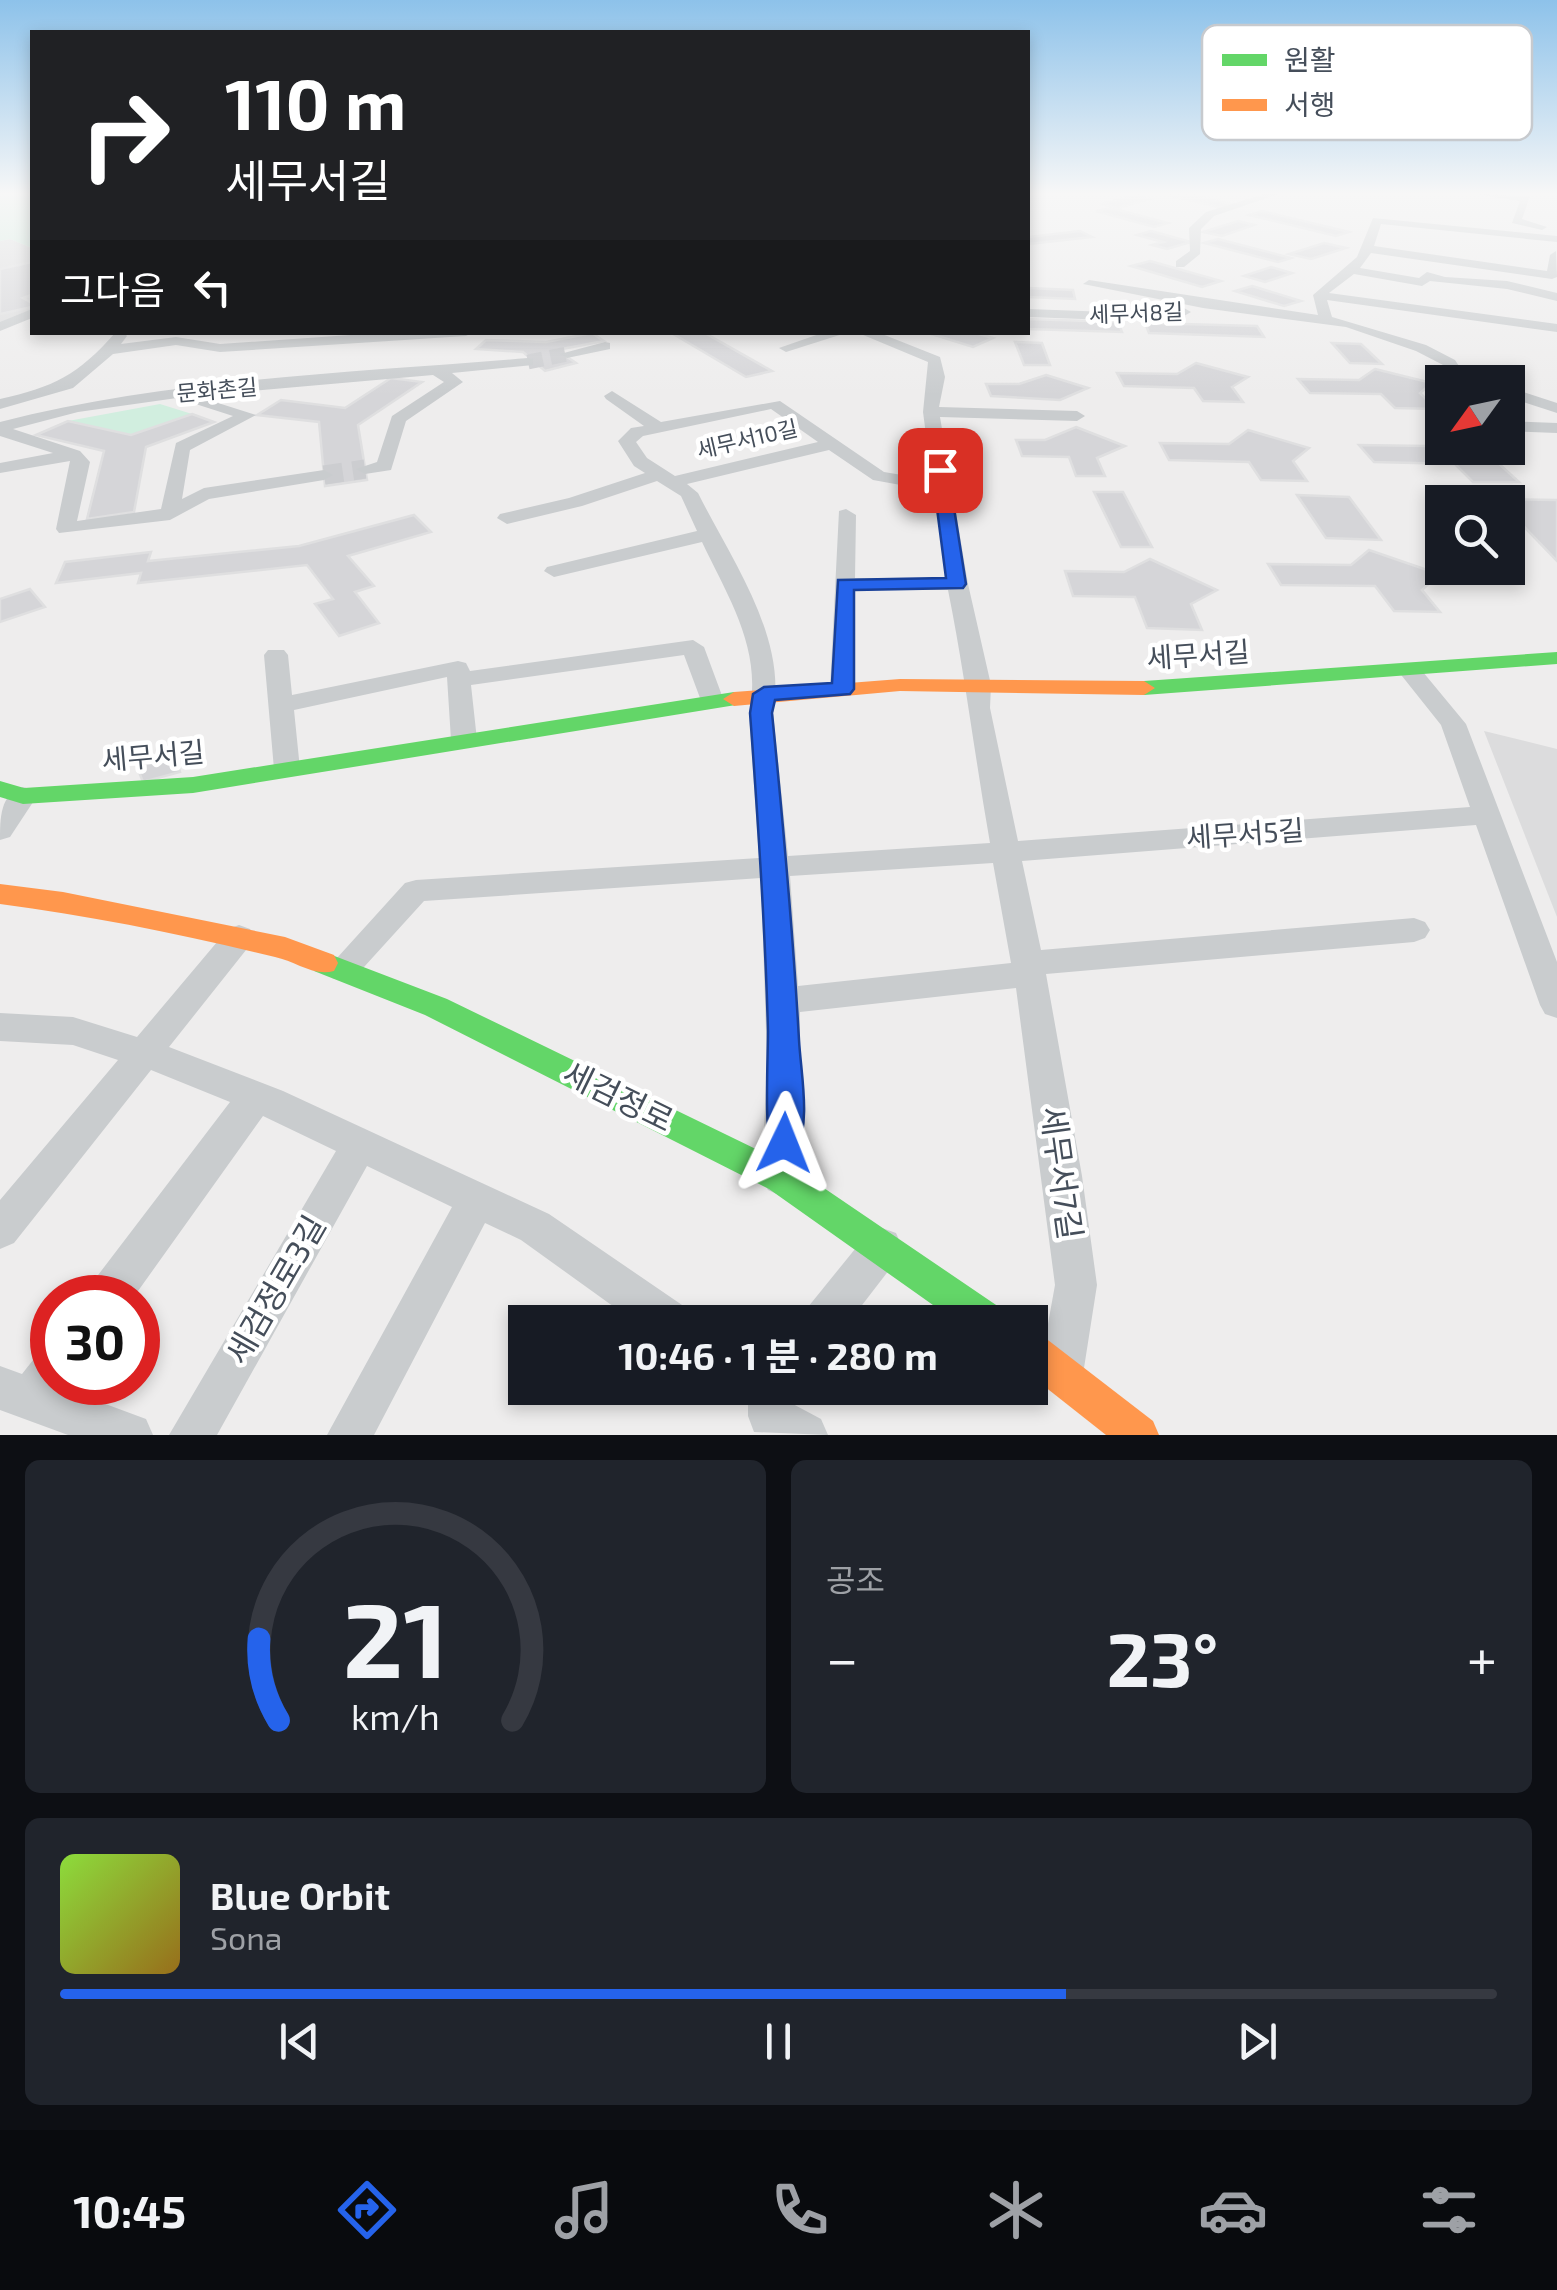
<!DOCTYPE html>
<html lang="ko">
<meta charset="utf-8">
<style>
body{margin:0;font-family:"Exo 2","Noto Sans KR",sans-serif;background:#20242c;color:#f1f3f6;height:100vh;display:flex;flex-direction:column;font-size:38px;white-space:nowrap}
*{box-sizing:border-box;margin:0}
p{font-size:32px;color:#9ea1a6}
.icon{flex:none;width:55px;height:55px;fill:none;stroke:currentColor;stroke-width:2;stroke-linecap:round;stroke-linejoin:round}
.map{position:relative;height:1435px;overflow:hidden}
.details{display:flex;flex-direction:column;gap:25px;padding:25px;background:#0d0f14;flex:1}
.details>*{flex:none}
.banner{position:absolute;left:30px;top:30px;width:1000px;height:305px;border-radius:0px;box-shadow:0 5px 15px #0003;background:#202124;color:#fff;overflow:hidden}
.needle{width:65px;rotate:237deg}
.buttons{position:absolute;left:1425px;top:365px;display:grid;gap:20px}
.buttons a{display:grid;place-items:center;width:100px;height:100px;border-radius:0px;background:#171b24;box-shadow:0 5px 15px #0003;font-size:50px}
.speed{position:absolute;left:30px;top:1275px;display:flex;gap:20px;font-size:50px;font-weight:700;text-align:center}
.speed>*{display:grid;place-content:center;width:130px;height:130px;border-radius:50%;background:#171b24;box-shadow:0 5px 15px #0003;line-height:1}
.speed .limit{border:15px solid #d22;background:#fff;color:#111}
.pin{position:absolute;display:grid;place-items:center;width:85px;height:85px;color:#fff;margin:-42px;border-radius:20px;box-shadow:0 5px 15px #0006}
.me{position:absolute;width:110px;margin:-55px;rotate:2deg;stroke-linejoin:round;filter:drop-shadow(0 0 8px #0008)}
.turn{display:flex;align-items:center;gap:35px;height:210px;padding:0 30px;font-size:45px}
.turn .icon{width:130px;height:130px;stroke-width:2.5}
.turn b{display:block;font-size:70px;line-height:85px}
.then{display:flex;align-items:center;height:95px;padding:0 30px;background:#0003;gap:20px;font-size:38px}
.big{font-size:75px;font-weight:700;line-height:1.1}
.details .widget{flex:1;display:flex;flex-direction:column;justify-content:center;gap:15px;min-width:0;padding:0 35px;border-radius:15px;background:#20242c}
.details .dial{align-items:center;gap:0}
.dial svg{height:260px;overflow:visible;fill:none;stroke:#363941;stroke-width:7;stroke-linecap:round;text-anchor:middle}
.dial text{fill:#f1f3f6;stroke:none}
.song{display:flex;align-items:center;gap:30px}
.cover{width:120px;height:120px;border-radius:15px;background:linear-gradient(135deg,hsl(90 70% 55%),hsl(40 70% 35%))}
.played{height:10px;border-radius:5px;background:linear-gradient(90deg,#2563eb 70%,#363941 70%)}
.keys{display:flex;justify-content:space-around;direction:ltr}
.heat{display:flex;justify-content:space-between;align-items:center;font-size:55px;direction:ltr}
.details .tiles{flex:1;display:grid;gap:25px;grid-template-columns:1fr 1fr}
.widget:last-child{grid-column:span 2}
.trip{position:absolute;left:508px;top:1305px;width:540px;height:100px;border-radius:0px;background:#171b24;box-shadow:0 5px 15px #0003;font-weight:700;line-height:100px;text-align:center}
.tabs{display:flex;height:160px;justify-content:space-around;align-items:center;background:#090b0e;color:#9ea1a6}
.tabs .icon{width:70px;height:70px}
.tabs .current{color:#2563eb}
.tabs b{font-size:45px;color:#f1f3f6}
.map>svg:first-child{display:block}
.education{fill:#dcdcdd}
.green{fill:#d1eedf}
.building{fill:#d5d5d8;stroke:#dfdfe0;stroke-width:2.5}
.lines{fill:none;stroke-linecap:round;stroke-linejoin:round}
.street-tunnel-far1{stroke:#cccdd0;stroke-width:15;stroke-dasharray:15 8;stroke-linecap:butt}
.street-tunnel{stroke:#cccdd0;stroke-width:19;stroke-dasharray:19 10;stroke-linecap:butt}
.street{fill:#c9ccce;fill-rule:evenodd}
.fast{fill:#63d668;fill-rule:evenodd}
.slow{fill:#ff974d;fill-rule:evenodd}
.route{fill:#2563eb;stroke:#184099;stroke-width:2.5}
.labels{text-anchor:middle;stroke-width:9;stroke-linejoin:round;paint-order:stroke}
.far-street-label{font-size:22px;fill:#454e5a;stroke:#fff}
.street-label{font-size:28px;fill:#454e5a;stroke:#fff}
.near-street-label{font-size:32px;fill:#454e5a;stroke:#fff}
.key{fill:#fff;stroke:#c7cace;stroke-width:2.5}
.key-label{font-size:28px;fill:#454e5a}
</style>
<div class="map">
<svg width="1557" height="1435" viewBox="0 0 1557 1435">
<rect width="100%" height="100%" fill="#eeeded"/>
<g class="education">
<polygon points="10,239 32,248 32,311 0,324 0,241"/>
<polygon points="1484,731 1557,749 1557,917"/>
</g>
<g class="green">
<polygon points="0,194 32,194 32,248 10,239 0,241"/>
<polygon points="160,404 192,414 131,435 68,421"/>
</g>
<g class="building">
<polygon points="1163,194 1189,194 1236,205 1222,208"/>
<polygon points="1135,195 1150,199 1118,208 1101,204"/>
<polygon points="1111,208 1168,223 1154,227 1096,211"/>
<polygon points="1262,211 1349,232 1336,236 1249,215"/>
<polygon points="1238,221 1254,225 1222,236 1203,232"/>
<polygon points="1080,231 1092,237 1028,244 1028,237"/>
<polygon points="1151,231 1191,242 1167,249 1152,245 1163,242 1137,235"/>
<polygon points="1218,239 1291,258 1278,262 1204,243"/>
<polygon points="1324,243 1346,248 1311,259 1289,254"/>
<polygon points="1150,261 1221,281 1202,287 1131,266"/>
<polygon points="32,262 32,295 23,298 32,303 32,307 0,314 0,269"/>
<polygon points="1271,267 1292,273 1265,282 1244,276"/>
<polygon points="1252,286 1301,301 1284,306 1235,291"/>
<polygon points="1028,288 1073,290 1075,299 1028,297"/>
<polygon points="1028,319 1118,322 1122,332 1028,329"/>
<polygon points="1145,323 1257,326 1264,337 1149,333"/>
<polygon points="670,332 703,332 772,371 746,377"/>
<polygon points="925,332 972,332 993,338 973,347"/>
<polygon points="592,333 604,341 557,350 576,363 545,371 523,352 476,349 486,340 546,342"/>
<polygon points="1015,342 1042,343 1050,365 1024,365"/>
<polygon points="1332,343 1361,344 1382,364 1350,363"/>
<polygon points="1196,363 1248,377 1232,387 1243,402 1203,401 1194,388 1124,386 1117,373 1177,374"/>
<polygon points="1375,369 1432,383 1420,393 1436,409 1395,408 1381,394 1310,393 1298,379 1359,380"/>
<polygon points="1046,375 1088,388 1060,400 991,396 986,384 1019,384"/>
<polygon points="391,378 422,382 358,425 367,480 325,486 319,422 257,415 281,400 345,408"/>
<polygon points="192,414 214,422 146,447 134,512 87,519 104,451 36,435 68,421 131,435"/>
<polygon points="1076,427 1125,446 1097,458 1105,476 1076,476 1069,457 1022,456 1016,440 1045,440"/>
<polygon points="1248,430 1309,448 1293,461 1307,481 1261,480 1249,462 1169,460 1160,443 1229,444"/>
<polygon points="1442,433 1442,448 1510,449 1498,463 1519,482 1473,482 1455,464 1374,462 1359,445 1428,446"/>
<polygon points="1094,492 1123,492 1152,547 1121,547"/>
<polygon points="1297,495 1349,497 1381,540 1326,538"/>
<polygon points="1497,499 1557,500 1557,561 1508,510 1508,502"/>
<polygon points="414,515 431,532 348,556 374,586 355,592 379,623 339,636 315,604 333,599 307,565 138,583 141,573 56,583 65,562 151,552 148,561 299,546"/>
<polygon points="1369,550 1439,574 1422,590 1440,612 1394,611 1375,586 1281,585 1268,564 1351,565"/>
<polygon points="1150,559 1217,590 1191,604 1202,630 1147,628 1135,597 1073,596 1065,571 1124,572"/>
<polygon points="30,589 45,607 0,622 0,599"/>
<polygon points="173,750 180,772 143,782 135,762"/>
</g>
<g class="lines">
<polyline class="street-tunnel-far1" points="528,362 567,354"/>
<polyline class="street-tunnel" points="324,475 365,469"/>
<g class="street">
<polygon points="1264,194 1279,194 1214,216 1201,229 1200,254 1184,267 1176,267 1176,261 1190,251 1189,228 1206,212"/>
<polygon points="1475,194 1530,196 1522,219 1547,227 1542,230 1512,223 1520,201"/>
<polygon points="1373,218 1557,236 1557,242 1381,224 1374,246 1547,271 1550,255 1556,251 1557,277 1552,279 1371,253 1360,268 1419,278 1427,272 1445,277 1507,281 1557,293 1557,301 1507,289 1430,281 1422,286 1354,274 1329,293 1557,324 1557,332 1327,300 1332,317 1426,345 1455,360 1463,372 1489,382 1453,378 1445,366 1416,351 1346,327 1203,308 1083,284 1089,280 1318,315 1313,295 1357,257"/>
<polygon points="32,309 32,318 0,331 0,322"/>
<polygon points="1028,309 1109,312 1184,308 1191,312 1184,316 1109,320 1028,317"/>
<path d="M123,332l4,4 -6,8 55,-7 44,7 173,-12h80l-7,4 -246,16 -44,-7 -63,9 -40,34 -73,21v-10c54,-12 78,-24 115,-66z"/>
<polygon points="825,332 849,332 786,352 779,348"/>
<path d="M856,332h21l63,25 5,20 -6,30 138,4 8,5 -8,5 -137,-4 28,167 23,101 -1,23 28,133 452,-34 -29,-82 -43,-54 12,-7 8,2 48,58 91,238v56l-12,-4 -5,-9 -64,-180 -454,36 19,89 373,-32 11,4 5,8 -5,8 -11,4 -368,32 36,202 15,109 -13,83 -7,15 -15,7 -15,-7 -7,-15 15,-83 -39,-297 -216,24v166l-6,12 -13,6 -13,-6 -6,-12 5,-116 -6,-184 -337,23 -70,77 -11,3 -11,-3 -5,-9 78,-86 11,-3 343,-22 -10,-145c14,-63 -21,-116 -47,-171l-148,35 -10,-6 3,-4 150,-36 -16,-35 -24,-15 -75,25 -75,18 -10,-6 3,-4 69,-16 76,-25 -11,-7 -16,-25 13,-13 13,-2 -38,-27 -2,-3 8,-5 49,31 119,-21 104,71 48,8 -9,-68 5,-50zM771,409l47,33 -143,34 -28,-18 -11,-16 7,-6zM829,450l44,30 61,11 12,87h-91l1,-63 -10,-6 -7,2 -9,178 12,7 12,-7 1,-99h93c17,84 27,168 42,253l-202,13 -15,-143c15,-75 -42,-154 -75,-220l-11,-9zM993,863l18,100 -213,23 -8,-110z"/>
<polygon points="605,342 610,343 610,349 567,358 560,354"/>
<path d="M528,358l5,1v6l-81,8 11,9 -57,39 -15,49 -26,4 -9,-5 21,-7 15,-46 52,-34 -11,-7 -237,21 60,19 -66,35 -8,49 22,-11 120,-18 9,5 -9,5 -115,19 -39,21 -111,13 -3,-4 14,-68 -70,12v-10l53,-10 -53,-17v-14c172,-44 352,-49 528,-64zM177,398l56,18 -57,27 -15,66 -84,12 13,-59 -10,-11 -67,-22 65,-17z"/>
<polygon points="1508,387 1557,403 1557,413 1508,397"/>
<polygon points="1508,421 1557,423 1557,433 1508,431"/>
<polygon points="693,640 704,647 724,701 721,706 703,706 684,655 471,685 477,740 464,748 451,740 447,677 294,710 300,769 287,777 274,769 264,655 268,650 284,650 288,655 292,695 458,661 466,663 470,671"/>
<path d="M23,787l10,3 4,6 -27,41 -10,3c0,-22 0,-46 23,-53z"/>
<polygon points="239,925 250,929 255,937 250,945 169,1047 283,1091 549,1214 685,1307 691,1322 635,1322 521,1240 485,1223 374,1435 327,1435 452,1207 367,1166 217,1435 169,1435 336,1151 263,1116 133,1298 86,1298 92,1283 230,1102 151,1070 14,1243 0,1249 0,1200 118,1060 73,1045 0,1041 0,1013 73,1017 137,1037 228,929"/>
<polygon points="882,1228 896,1233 902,1247 896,1261 849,1322 802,1322 808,1307 868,1233"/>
<polygon points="52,1348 52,1382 69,1382 65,1389 146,1419 153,1435 68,1435 0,1410 0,1366 22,1374 37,1355"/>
<polygon points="748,1388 788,1388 791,1403 821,1419 828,1435 754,1432 748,1416"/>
</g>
<g class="fast">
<polygon points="1557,652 1557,664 1144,695 1133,688 1144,681"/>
<polygon points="734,692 745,699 742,704 193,793 23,804 0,797 0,781 24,788 193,777"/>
<polygon points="324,952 447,999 793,1167 1002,1309 1008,1322 957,1322 769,1189 425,1015 314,971 310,963 314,955"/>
</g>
<g class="slow">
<polygon points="900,679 1144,681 1155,688 1144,695 900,691 734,706 723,699 734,692"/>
<path d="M0,884l63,8 222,45 49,18 4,8 -4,8c-20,6 -39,-10 -59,-14 -90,-22 -183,-41 -275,-53z"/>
<polygon points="1030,1332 1044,1337 1153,1421 1159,1435 1106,1435 1030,1375"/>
</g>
</g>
<linearGradient id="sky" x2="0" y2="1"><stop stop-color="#8dc2ea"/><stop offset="0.49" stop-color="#f7f7f7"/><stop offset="1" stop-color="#f7f7f7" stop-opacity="0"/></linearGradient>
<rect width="1557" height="395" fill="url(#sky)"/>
<path class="route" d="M940,465l8,5 18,114 -3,4 -109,2v99l-4,5 -75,6 -3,13c11,109 21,218 27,327 2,35 12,81 -3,113l-12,5 -12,-5c-8,-16 -4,-98 -4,-122 -3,-107 -10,-212 -18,-318l3,-19 11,-7 68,-4 6,-103 108,-2 -14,-108z"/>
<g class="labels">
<g class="far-street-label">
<text transform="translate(1136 313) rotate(-2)" y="8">세무서8길</text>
<text transform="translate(217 390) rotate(-5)" y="8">문화촌길</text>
<text transform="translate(747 439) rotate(-13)" y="8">세무서10길</text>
</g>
<g class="street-label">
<text transform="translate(1198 655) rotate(-4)" y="10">세무서길</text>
<text transform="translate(153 756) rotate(-5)" y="10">세무서길</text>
<text transform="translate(1245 834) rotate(-4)" y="10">세무서5길</text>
</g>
<g class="near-street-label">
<text transform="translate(618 1097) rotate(26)" y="11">세검정로</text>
<text transform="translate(1061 1173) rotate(82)" y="11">세무서7길</text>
<text transform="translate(276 1290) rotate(-60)" y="11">세검정로3길</text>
</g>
</g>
<rect x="1202" y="25" width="330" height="115" rx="15" class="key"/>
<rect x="1222" y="54" width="45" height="12" fill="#63d668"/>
<rect x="1222" y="99" width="45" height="12" fill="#ff974d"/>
<g class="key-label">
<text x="1284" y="70">원활</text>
<text x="1284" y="115">서행</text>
</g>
</svg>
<div class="buttons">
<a><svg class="needle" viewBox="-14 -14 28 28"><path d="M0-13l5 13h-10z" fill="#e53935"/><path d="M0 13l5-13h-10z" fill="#9ea1a6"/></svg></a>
<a><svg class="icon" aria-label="search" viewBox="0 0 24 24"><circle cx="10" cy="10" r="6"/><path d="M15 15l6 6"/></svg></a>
</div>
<div class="speed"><div class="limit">30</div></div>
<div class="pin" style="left:940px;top:470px;background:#d93025"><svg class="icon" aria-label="arrive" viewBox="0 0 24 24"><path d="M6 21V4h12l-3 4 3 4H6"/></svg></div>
<svg class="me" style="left:784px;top:1143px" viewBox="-20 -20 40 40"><path d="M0-17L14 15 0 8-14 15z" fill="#2563eb" stroke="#fff" stroke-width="4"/></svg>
<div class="trip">10:46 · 1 분 · 280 m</div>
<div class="banner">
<div class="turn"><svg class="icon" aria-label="right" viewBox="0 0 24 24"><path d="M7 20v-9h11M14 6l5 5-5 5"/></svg><div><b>110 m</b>세무서길</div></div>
<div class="then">그다음<svg class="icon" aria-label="left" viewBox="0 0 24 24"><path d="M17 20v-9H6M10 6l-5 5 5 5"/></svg></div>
</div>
</div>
<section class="details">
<div class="tiles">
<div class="widget dial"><svg viewBox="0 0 100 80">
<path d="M14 69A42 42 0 1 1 86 69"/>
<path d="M14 69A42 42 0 0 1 8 44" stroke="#2563eb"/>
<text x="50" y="56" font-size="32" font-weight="700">21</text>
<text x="50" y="72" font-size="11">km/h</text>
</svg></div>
<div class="widget"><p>공조</p>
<div class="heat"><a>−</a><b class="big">23°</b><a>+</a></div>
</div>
<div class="widget">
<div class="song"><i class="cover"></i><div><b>Blue Orbit</b><p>Sona</p></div></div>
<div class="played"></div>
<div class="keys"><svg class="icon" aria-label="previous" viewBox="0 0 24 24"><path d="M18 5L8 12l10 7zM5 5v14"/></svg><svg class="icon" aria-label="pause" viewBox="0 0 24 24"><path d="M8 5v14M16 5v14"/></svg><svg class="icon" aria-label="next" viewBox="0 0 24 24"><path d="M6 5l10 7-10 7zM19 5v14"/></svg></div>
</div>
</div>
</section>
<nav class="tabs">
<b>10:45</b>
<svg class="icon current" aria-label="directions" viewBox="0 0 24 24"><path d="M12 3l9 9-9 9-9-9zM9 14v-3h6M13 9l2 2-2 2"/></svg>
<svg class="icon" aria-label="music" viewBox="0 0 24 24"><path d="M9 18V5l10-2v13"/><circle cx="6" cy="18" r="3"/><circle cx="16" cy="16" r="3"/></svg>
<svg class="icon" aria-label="phone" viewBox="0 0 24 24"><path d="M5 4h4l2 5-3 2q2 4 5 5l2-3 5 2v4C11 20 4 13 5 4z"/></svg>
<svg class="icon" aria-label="climate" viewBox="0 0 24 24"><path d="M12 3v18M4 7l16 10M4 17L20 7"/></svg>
<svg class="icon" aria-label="car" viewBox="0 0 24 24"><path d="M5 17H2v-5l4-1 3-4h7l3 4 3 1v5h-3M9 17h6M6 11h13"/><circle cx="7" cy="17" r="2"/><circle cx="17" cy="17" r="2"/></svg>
<svg class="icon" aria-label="filters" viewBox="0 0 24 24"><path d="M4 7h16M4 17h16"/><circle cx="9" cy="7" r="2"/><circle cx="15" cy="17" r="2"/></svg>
</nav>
